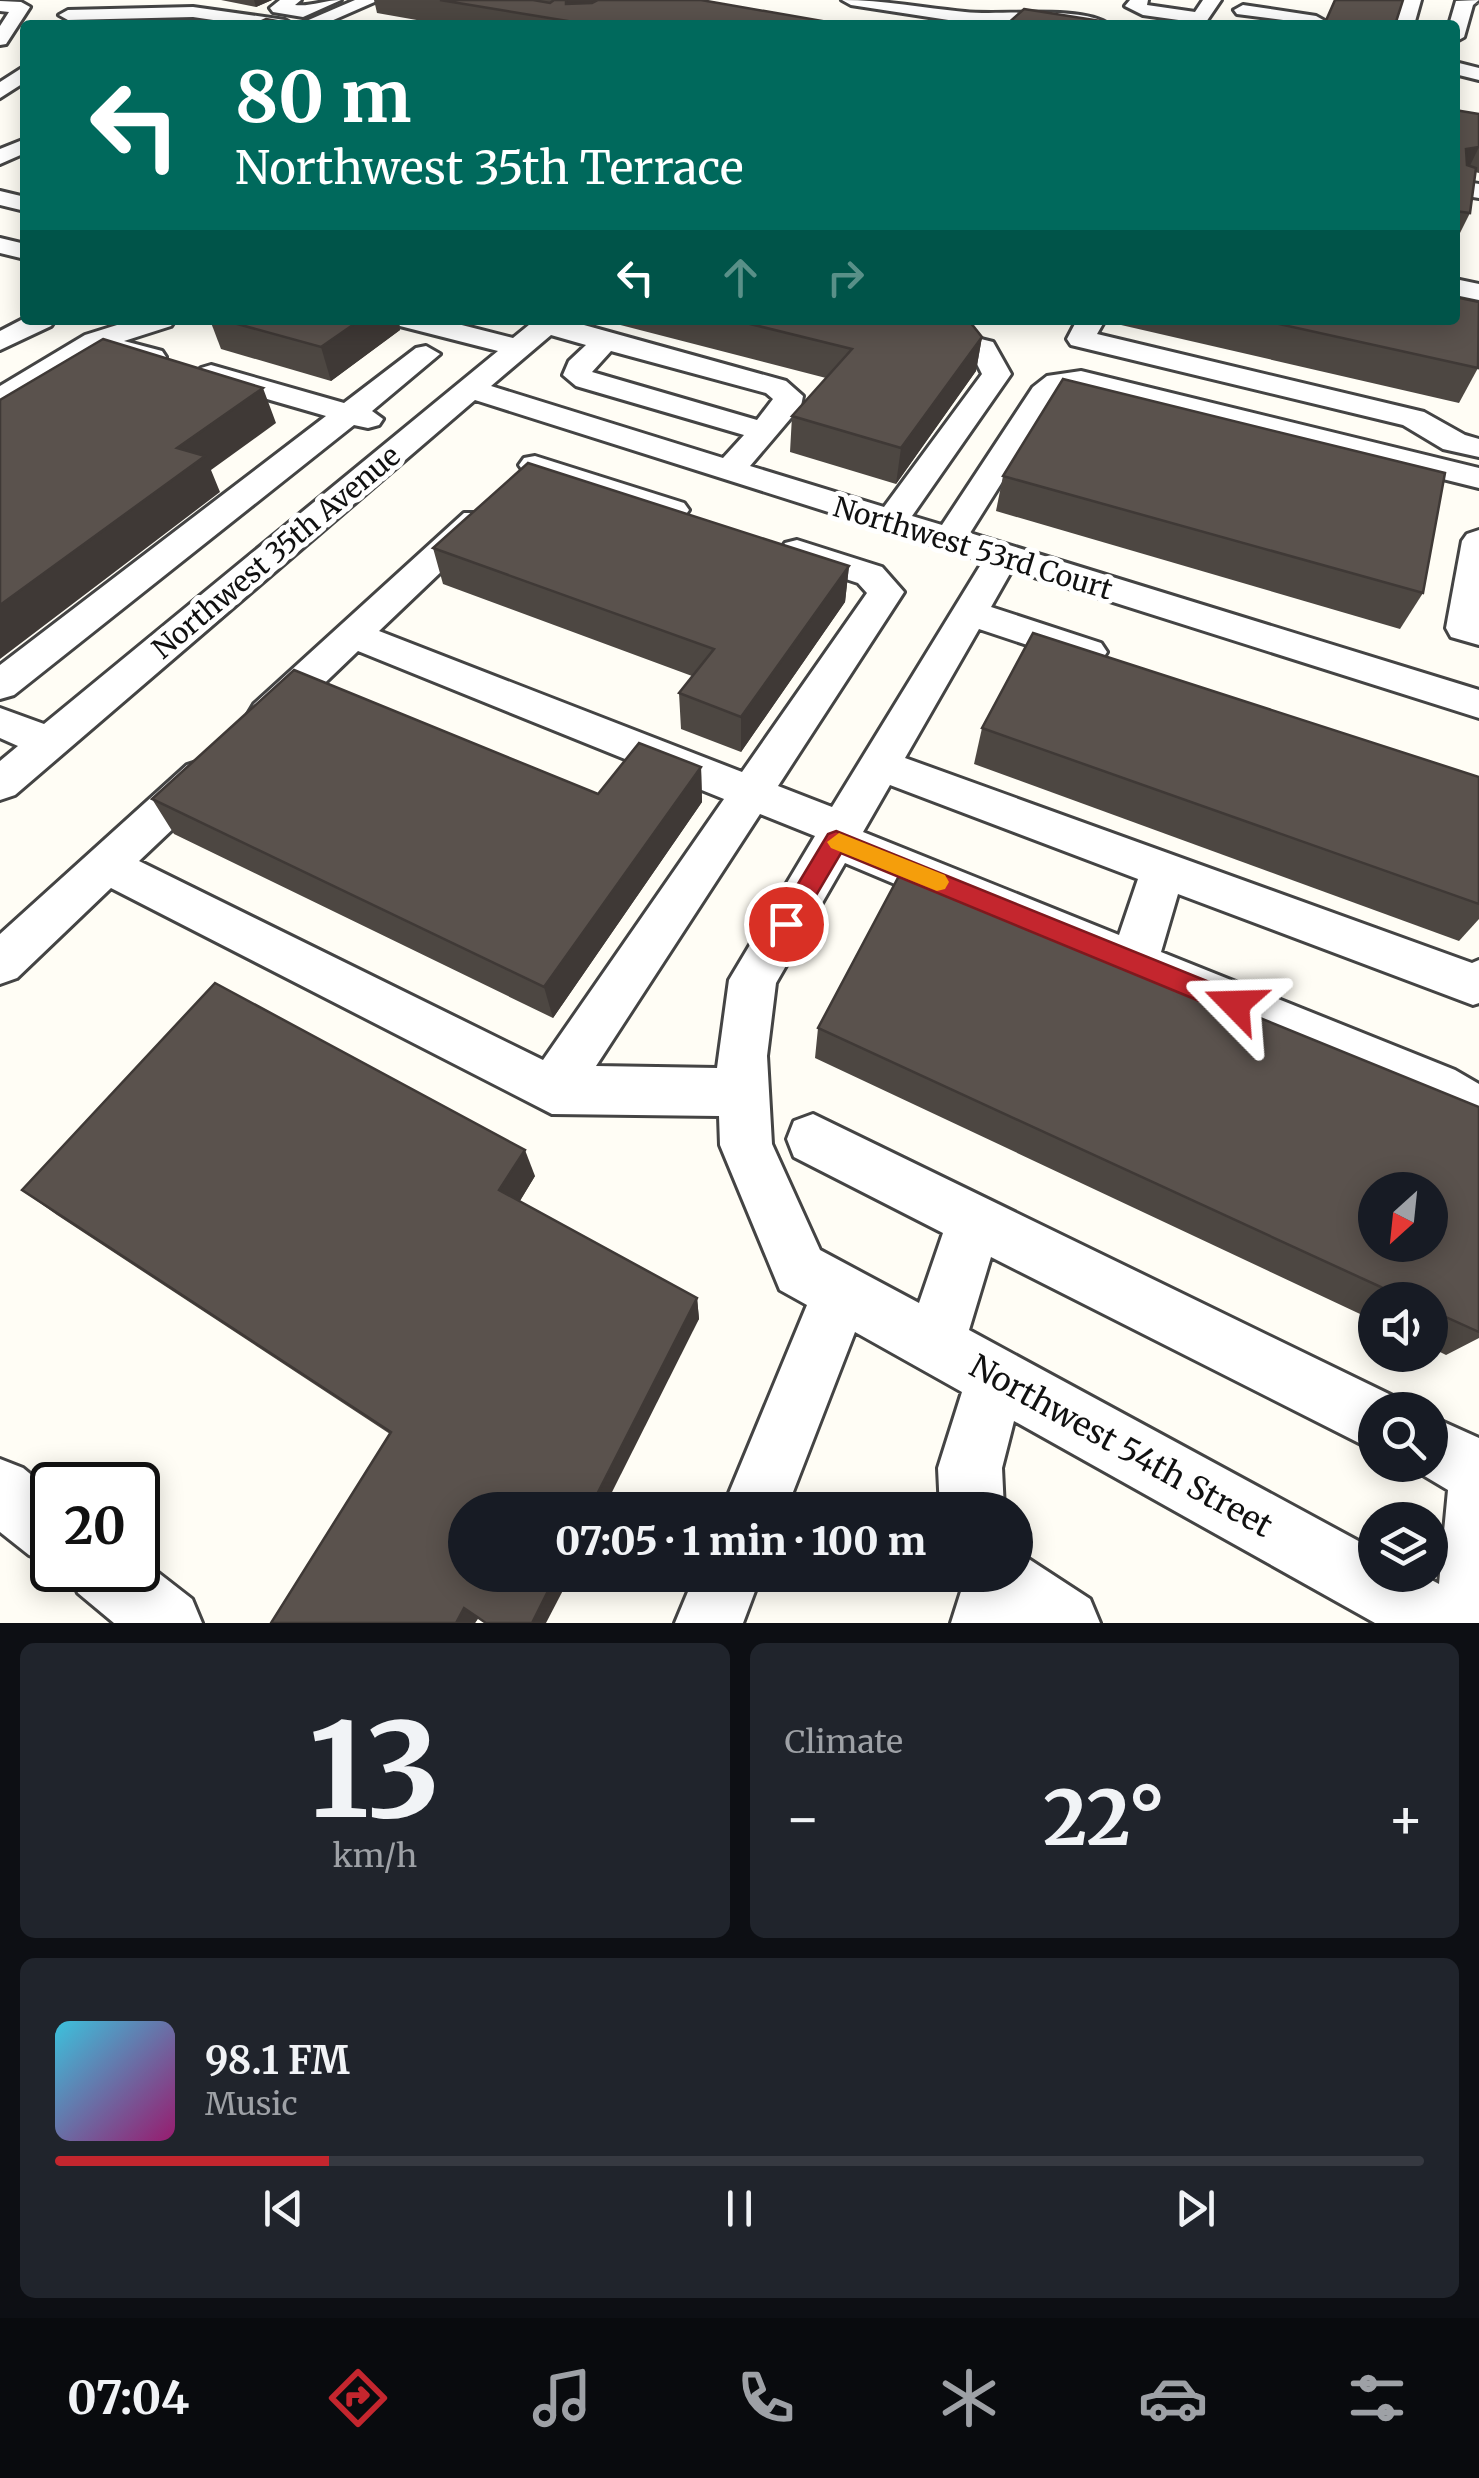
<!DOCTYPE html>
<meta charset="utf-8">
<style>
body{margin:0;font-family:Merriweather,serif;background:#20242c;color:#f1f3f6;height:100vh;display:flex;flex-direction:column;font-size:38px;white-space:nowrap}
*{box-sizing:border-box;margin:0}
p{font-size:32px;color:#9ea1a6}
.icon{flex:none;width:55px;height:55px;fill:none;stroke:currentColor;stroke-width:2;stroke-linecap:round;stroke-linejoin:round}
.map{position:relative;height:1623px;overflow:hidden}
.side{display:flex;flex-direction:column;gap:20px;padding:20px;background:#0d0f14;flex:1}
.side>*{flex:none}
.banner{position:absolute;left:20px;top:20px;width:1440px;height:305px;border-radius:10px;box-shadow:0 5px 25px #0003;background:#00695c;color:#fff;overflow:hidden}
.needle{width:65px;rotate:207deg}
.tools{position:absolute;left:1358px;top:1172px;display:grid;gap:20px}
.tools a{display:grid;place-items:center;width:90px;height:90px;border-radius:50%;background:#171b24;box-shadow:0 5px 25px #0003;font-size:50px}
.speed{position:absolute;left:30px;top:1462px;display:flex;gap:20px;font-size:50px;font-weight:700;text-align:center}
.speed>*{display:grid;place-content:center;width:130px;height:130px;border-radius:50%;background:#171b24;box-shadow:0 5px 25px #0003;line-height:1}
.speed .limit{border:5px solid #111;border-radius:15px;background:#fff;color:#111}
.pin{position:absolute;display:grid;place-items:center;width:85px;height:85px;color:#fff;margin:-42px;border:5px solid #fff;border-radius:50%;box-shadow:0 2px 10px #0007}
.me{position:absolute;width:110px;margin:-55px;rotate:292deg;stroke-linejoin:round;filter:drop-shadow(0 0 8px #0008)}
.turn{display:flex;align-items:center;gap:35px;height:210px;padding:0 50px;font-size:45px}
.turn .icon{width:130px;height:130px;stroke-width:2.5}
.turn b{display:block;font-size:70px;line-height:85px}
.lanes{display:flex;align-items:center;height:95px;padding:0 50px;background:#0003;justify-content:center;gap:50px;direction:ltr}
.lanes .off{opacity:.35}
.big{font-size:75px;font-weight:800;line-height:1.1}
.side .widget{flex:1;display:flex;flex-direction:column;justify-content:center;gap:15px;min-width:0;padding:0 35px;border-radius:15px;background:#20242c}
.side .dial{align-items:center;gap:0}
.dial b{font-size:130px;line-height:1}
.song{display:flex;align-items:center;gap:30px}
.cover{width:120px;height:120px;border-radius:15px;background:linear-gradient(135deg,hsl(190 70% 55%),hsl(320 70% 35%))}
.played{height:10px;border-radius:5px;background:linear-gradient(90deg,#c4262e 20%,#363941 20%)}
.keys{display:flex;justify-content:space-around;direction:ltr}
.heat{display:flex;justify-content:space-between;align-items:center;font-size:55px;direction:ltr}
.side .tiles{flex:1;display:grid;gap:20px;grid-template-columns:1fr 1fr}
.widget:last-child{grid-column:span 2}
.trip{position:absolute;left:448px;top:1492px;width:585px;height:100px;border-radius:50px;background:#171b24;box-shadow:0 5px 25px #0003;font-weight:800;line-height:100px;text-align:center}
.tabs{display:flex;height:160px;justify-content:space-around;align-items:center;background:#090b0e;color:#9ea1a6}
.tabs .icon{width:70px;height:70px}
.tabs .selected{color:#c4262e}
.tabs b{font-size:45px;color:#f1f3f6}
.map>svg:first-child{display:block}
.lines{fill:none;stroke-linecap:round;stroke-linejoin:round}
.minor-casing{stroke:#444;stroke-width:6}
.minor{fill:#fff;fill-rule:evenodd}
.wall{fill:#4d4742}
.shaded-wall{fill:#3f3936}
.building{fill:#5a524d;stroke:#3f3936;stroke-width:2.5;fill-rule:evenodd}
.route{fill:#c4262e;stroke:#7f191e;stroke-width:2.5}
.slow{fill:#f59e0b}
.labels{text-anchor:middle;stroke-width:10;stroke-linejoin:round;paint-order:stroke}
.street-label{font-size:28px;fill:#111;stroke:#fff}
.near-street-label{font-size:32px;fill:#111;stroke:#fff}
</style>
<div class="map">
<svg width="1479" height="1623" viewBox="0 0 1479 1623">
<rect width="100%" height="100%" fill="#fffdf5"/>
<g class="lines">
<g class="minor-casing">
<g id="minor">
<path d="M280,0h21l-6,5c14,2 30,-5 46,-5l-38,17 -30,-5 -3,-4z"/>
<polygon points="355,0 379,0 322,25 297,25"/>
<path d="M842,0c42,0 81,8 123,12 34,4 119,-7 144,13l-141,-2 -117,-18z"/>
<polygon points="1130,0 1148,0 1147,5 1195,12 1203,0 1221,0 1206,22 1200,23 1143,15 1125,6"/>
<polygon points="1403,0 1421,0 1414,25 1396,25"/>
<polygon points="1479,0 1473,5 1464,37 1455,42 1455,25 1449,25 1456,1"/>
<polygon points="0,1 21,2 30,7 6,44 0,45 0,26 9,12 0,11"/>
<polygon points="1243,5 1316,16 1325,21 1321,25 1237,14 1234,10"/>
<polygon points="193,7 285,20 294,25 247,25 193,17 68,20 59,15 68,10"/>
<polygon points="1455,62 1479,68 1479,80 1455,74"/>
<polygon points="25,66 25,82 0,98 0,82"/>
<polygon points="25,139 25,153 0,164 0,149"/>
<polygon points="1455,180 1479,184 1479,198 1455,194"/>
<polygon points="0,191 25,197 25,211 0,205"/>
<polygon points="0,238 25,244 25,259 0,253"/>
<polygon points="1455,279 1479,284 1479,300 1455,295"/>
<polygon points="25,318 55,320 51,326 0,350 0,331"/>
<polygon points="133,320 175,320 171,326 124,341 162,351 166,357 162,363 152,365 99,351 0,408 0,386 85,335"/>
<path d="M396,320h46l71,18 22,-18h31l220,61 17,15 -2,10 -51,60 134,41 98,-133 -10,-20 -111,-28 -4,-6h47l89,22 18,32 -99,142 30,9 91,-138 14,-11 34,-5 398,97v20l-398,-99 -16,1 -11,9 -84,134 509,157v28l-467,-148 -21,37 110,36 6,9 -6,9 -13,4 -109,-36 -74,129 567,205 7,-3v43l-6,2 -295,-111 -17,58 294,118 24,14v53l-60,-33 -574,-241 -69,120 -9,73 5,88 48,106 99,53 24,-70 -149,-76 -7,-18 7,-18 19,-7 584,284 5,12h-27v41l-384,-194 -22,73 406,220v25h47l17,9 9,-94 -42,-25h24v-49l49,22v185h-104l-361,-202 -12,47 2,42h-64l-2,-42 24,-76 -107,-60 -69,178h-64l85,-205 -27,-15 -60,-145 -1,-29 -167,-2 -441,-226 -94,90 -17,6v-50l187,-169 15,-5 15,5 6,11 -6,11 -78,74 404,199 181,-261 -366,-148 -76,73 -14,4 -14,-4 -6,-10 6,-10 210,-191h24l5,7 -5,7 -109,104 363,141 125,-179 -9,-10 -73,-24 -5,-8 5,-8 12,-3 85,27 22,25 -126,194 54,21 151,-246 -508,-161 -460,395 -15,5v-39l18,-15 -18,-8v-30l44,16 454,-373 -98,-25zM551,335l35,10 -17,16 -6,14 13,11 168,49 -21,23 -232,-72zM611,351l155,42 7,6 -16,21 -165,-48zM890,785l248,94 -19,56 -256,-103zM760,814l55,22 -86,144 -12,88 -121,-2z"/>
<polygon points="1077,320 1105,320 1097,334 1424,412 1465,435 1479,439 1479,457 1443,449 1403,425 1071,345 1067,339"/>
<polygon points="426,346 440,354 372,411 383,419 379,425 368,428 354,425 14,695 0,699 0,665 326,416 201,380 197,374 201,368 211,365 344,403 416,348"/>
<polygon points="535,456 684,503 689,510 684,517 672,520 524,472 519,465 524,458"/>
<polygon points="1479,530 1479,645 1451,637 1446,628 1462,541 1467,534"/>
<polygon points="0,1459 23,1468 52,1492 52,1564 29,1555 0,1532"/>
<polygon points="1015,1550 1090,1599 1100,1623 951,1623 964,1582 961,1575 1015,1575"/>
<polygon points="138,1557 192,1599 202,1623 114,1623 78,1593 68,1570 138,1570"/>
<polygon points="695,1575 761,1575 743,1623 675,1623"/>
</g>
</g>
<use href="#minor" class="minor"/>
</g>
<g class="wall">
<polygon points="221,0 272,0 256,7"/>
<polygon points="374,0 596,0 845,25 445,25 377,13"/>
<polygon points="1455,110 1479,114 1479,173 1475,172 1470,213 1455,243"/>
<polygon points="210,320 398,320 400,330 331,381 221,349"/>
<polygon points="601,320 959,320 982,337 976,371 896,484 790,452 792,416 826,378"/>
<polygon points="1109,320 1455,320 1478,368 1459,403 1108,322"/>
<polygon points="1003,476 1423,593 1400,629 996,511"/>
<polygon points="433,548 849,566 845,602 741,752 681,729 679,693 692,676 443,584"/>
<polygon points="982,728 1479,777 1479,919 1459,941 974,764"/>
<polygon points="701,767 702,802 553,1018 174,834 152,799 598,794"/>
<polygon points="818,1028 1479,1107 1479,1338 1446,1355 1430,1347 1430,1300 1375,1300 1375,1321 815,1058"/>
<polygon points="535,1176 520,1201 697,1298 699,1319 475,1623 271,1623 390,1434 57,1215 22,1190"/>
</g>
<g class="shaded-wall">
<polygon points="254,0 272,0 256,7"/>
<polygon points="565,0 596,0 596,6 567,22"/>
<polygon points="1479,147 1464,178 1466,149"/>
<polygon points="360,320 398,320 400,330 331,381 321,347"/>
<polygon points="982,337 976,371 896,484 901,448"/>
<polygon points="263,388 276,423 211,470 220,492 0,659 0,605 177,448"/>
<polygon points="849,566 845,602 741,752 741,717"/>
<polygon points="701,767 702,802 553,1018 544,987"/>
<polygon points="525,1150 535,1176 511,1215 499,1190"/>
<polygon points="697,1298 699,1319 603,1510 589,1510"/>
<polygon points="556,1575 571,1575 546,1623 532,1623"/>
<polygon points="464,1608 480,1614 475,1623 456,1623"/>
</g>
<g class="building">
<polygon points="440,0 533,0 550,3 554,0 566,0 566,4 592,3 598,0 701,0 845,25 592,25"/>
<polygon points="1335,0 1403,0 1395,25 1324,25"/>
<polygon points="1024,9 1126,25 1006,25"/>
<polygon points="266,19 298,25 253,25"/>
<polygon points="1455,110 1479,114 1479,147 1466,149 1467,165 1476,168 1470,213 1455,211"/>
<polygon points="1455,297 1479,302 1478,368 1261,320 1455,320"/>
<polygon points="223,320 360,320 321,347"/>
<polygon points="734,320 959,320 970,322 982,337 901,448 792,416 852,349"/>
<polygon points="103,339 263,388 177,448 205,456 0,605 0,400"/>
<polygon points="1063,379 1445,473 1423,593 1003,476"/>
<polygon points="528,463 849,566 741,717 679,693 714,649 433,548"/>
<polygon points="1033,633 1479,777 1479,904 982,728"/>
<polygon points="294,670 598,794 639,743 701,767 544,987 152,799"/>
<path d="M901,872l578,235v225l-49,-22v-10h-21l-591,-272zM1375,1190h55v55h-55z"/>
<polygon points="215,983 525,1150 499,1190 697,1298 589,1510 465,1510 465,1575 556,1575 532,1623 486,1623 464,1608 456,1623 271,1623 391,1432 22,1190"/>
</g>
<polygon class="route" points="836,831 1244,996 1248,1004 1244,1012 1235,1016 1226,1012 841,853 795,931 786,934 778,931 774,924 778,917 828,834"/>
<polygon class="slow" points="839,833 945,875 949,882 945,889 937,891 831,848 827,842"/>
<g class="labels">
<g class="street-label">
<text transform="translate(973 548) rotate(17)" y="10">Northwest 53rd Court</text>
<text transform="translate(276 552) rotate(-40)" y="10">Northwest 35th Avenue</text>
</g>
<g class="near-street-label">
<text transform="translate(1121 1446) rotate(29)" y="11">Northwest 54th Street</text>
</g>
</g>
</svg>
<div class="tools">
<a><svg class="needle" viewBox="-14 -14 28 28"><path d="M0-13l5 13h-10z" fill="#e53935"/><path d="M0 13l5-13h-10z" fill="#9ea1a6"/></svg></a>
<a><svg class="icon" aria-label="sound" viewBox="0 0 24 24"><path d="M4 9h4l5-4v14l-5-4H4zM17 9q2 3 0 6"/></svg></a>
<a><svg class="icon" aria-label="search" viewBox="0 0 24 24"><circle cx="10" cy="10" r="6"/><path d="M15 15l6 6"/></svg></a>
<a><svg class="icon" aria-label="layers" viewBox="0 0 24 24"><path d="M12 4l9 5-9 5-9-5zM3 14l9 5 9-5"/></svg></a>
</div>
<div class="speed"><div class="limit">20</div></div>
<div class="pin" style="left:786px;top:924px;background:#d93025"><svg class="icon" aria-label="arrive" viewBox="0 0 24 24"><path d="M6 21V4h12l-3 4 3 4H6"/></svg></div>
<svg class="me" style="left:1235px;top:1004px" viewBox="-20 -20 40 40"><path d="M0-17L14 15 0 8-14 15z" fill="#c4262e" stroke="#fff" stroke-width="4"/></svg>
<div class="trip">07:05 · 1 min · 100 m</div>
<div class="banner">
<div class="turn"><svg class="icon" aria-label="left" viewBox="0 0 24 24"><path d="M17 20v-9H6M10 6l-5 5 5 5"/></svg><div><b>80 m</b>Northwest 35th Terrace</div></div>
<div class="lanes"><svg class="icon" aria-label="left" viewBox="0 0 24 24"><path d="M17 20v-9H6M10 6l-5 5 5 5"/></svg><svg class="icon off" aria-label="ahead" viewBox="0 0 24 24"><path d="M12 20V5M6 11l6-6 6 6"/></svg><svg class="icon off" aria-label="right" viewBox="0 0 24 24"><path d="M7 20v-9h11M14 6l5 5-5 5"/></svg></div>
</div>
</div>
<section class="side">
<div class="tiles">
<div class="widget dial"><b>13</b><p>km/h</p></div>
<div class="widget"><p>Climate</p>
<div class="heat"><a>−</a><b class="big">22°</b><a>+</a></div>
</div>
<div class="widget">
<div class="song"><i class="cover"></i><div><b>98.1 FM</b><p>Music</p></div></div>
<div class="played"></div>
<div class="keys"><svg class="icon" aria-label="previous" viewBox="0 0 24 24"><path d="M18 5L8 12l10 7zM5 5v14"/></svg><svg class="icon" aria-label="pause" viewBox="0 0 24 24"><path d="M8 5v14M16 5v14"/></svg><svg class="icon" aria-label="next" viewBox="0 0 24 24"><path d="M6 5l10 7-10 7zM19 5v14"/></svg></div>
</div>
</div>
</section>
<nav class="tabs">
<b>07:04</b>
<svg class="icon selected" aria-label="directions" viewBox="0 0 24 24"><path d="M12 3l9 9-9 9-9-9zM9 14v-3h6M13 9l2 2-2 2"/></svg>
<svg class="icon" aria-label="music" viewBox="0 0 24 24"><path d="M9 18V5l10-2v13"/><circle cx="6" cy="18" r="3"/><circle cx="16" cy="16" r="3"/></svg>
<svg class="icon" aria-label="phone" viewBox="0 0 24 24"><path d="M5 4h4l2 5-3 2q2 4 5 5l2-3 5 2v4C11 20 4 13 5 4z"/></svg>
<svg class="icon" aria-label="climate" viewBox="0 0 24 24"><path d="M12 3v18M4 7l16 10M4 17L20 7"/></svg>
<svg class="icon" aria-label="car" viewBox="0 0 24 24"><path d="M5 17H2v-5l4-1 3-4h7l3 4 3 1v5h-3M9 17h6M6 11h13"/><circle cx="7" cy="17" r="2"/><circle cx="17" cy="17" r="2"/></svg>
<svg class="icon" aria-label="filters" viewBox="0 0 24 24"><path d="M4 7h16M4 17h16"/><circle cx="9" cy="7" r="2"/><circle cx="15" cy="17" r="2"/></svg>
</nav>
